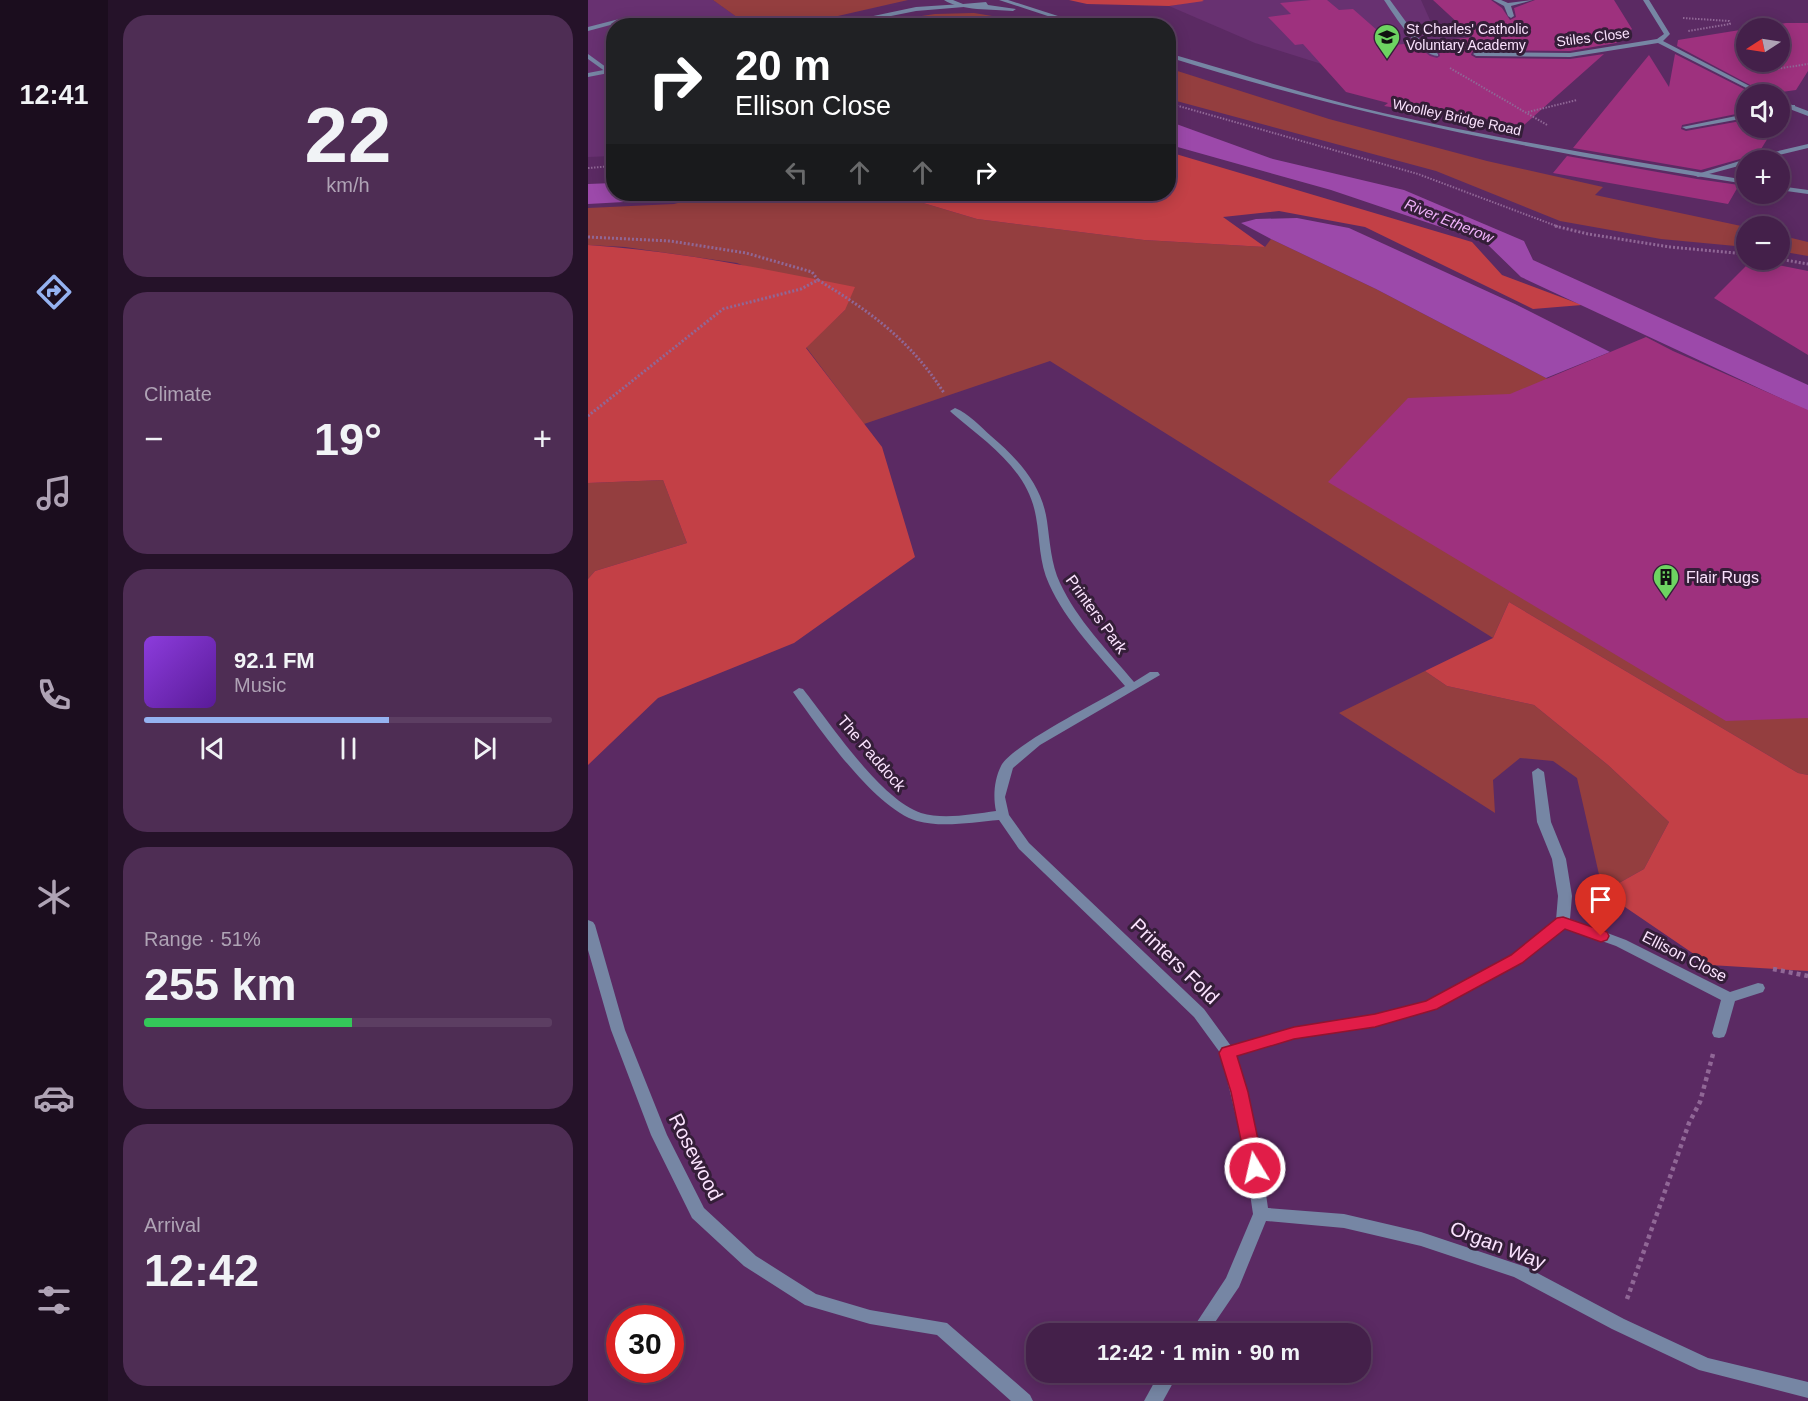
<!DOCTYPE html>
<meta charset="utf-8">
<style>
body{margin:0;font-family:Arial,sans-serif;background:#4e2d54;color:#f1f3f6;height:100vh;display:flex;flex-direction:column;font-size:22px;white-space:nowrap}
*{box-sizing:border-box;margin:0}
p{font-size:20px;color:#afa3b5}
.icon{flex:none;width:33px;height:33px;fill:none;stroke:currentColor;stroke-width:2;stroke-linecap:round;stroke-linejoin:round}
.map{position:relative;flex:1;overflow:hidden}
.side{display:flex;flex-direction:column;gap:15px;padding:15px;background:#251229;width:480px}
.side>*{flex:none}
.hud{position:absolute;left:18px;top:18px;width:570px;height:183px;border-radius:24px;box-shadow:0 3px 15px #0003,0 0 0 2px #5c3e62;background:#202124;color:#fff;overflow:hidden}
.needle{width:39px;rotate:258deg}
.buttons{position:absolute;left:1148px;top:18px;display:grid;gap:12px}
.buttons a{display:grid;place-items:center;width:54px;height:54px;border-radius:50%;background:#44204a;box-shadow:0 3px 15px #0003,0 0 0 2px #5c3e62;font-size:30px}
.speed{position:absolute;left:18px;top:1305px;display:flex;gap:12px;font-size:30px;font-weight:700;text-align:center}
.speed>*{display:grid;place-content:center;width:78px;height:78px;border-radius:50%;background:#44204a;box-shadow:0 3px 15px #0003,0 0 0 2px #5c3e62;line-height:1}
.speed .limit{border:9px solid #d22;background:#fff;color:#111}
.pin{position:absolute;display:grid;place-items:center;width:51px;height:51px;color:#fff;margin:-62px -26px;border-radius:50% 50% 50% 0;rotate:-45deg;box-shadow:0 0 6px #0007}
.pin .icon{rotate:45deg}
.me{position:absolute;width:66px;margin:-33px;rotate:351deg;stroke-linejoin:round;filter:drop-shadow(0 0 4px #0008)}
.turn{display:flex;align-items:center;gap:21px;height:126px;padding:0 30px;font-size:27px}
.turn .icon{width:78px;height:78px;stroke-width:2.5}
.turn b{display:block;font-size:42px;line-height:51px}
.lanes{display:flex;align-items:center;height:57px;padding:0 30px;background:#0003;justify-content:center;gap:30px;direction:ltr}
.lanes .off{opacity:.35}
.big{font-size:45px;font-weight:700;line-height:1.1}
.side .widget{flex:1;display:flex;flex-direction:column;justify-content:center;gap:9px;min-width:0;padding:0 21px;border-radius:24px;background:#4e2d54}
.side .dial{align-items:center;gap:0}
.dial b{font-size:78px;line-height:1}
.song{display:flex;align-items:center;gap:18px}
.cover{width:72px;height:72px;border-radius:9px;background:linear-gradient(135deg,hsl(270 70% 55%),hsl(270 70% 35%))}
.played{height:6px;border-radius:3px;background:linear-gradient(90deg,#95b2f1 60%,#5c3e62 60%)}
.keys{display:flex;justify-content:space-around;direction:ltr}
.heat{display:flex;justify-content:space-between;align-items:center;font-size:33px;direction:ltr}
.charge{height:9px;border-radius:4px;background:linear-gradient(90deg,#34c759 51%,#5c3e62 0)}
.trip{position:absolute;left:438px;top:1323px;width:345px;height:60px;border-radius:24px;background:#44204a;box-shadow:0 3px 15px #0003,0 0 0 2px #5c3e62;font-weight:700;line-height:60px;text-align:center}
main{display:flex;flex:1;min-height:0}
.dock{display:flex;flex-direction:column;width:108px;justify-content:space-around;align-items:center;background:#1b0d1e;color:#afa3b5}
.dock .icon{width:42px;height:42px}
.dock .active{color:#95b2f1}
.dock b{font-size:27px;color:#f1f3f6}
.map>svg:first-child{display:block}
.built{fill:#683171}
.green{fill:#943e3f}
.forest{fill:#c34046}
.water{fill:#9c49aa}
.building{fill:#9e317e}
.lines{fill:none;stroke-linecap:round;stroke-linejoin:round}
.path-far2{stroke:#906796;stroke-width:2;stroke-dasharray:1.5 1.5;stroke-linecap:butt}
.path-far1{stroke:#906796;stroke-width:3;stroke-dasharray:2 2;stroke-linecap:butt}
.path{stroke:#906796;stroke-width:4.5;stroke-dasharray:4 4;stroke-linecap:butt}
.service{fill:#7686a4;fill-rule:evenodd}
.minor{fill:#7686a4;fill-rule:evenodd}
.tertiary{fill:#7686a4;fill-rule:evenodd}
.route{fill:#e11d48;stroke:#92132f;stroke-width:1.5}
.labels{text-anchor:middle;stroke-width:6;stroke-linejoin:round;paint-order:stroke}
.far-poi-label{font-size:14px;fill:#fbe3fe;stroke:#341e38;text-anchor:start}
.far-street-label{font-size:14px;fill:#fbe3fe;stroke:#341e38}
.far-water-label{font-size:15px;font-style:italic;fill:#f0b2fa;stroke:#341e38}
.poi-label{font-size:16px;fill:#fbe3fe;stroke:#341e38;text-anchor:start}
.street-label{font-size:16px;fill:#fbe3fe;stroke:#341e38}
.near-street-label{font-size:20px;fill:#fbe3fe;stroke:#341e38}
</style>
<main>
<nav class="dock">
<b>12:41</b>
<svg class="icon active" aria-label="directions" viewBox="0 0 24 24"><path d="M12 3l9 9-9 9-9-9zM9 14v-3h6M13 9l2 2-2 2"/></svg>
<svg class="icon" aria-label="music" viewBox="0 0 24 24"><path d="M9 18V5l10-2v13"/><circle cx="6" cy="18" r="3"/><circle cx="16" cy="16" r="3"/></svg>
<svg class="icon" aria-label="phone" viewBox="0 0 24 24"><path d="M5 4h4l2 5-3 2q2 4 5 5l2-3 5 2v4C11 20 4 13 5 4z"/></svg>
<svg class="icon" aria-label="climate" viewBox="0 0 24 24"><path d="M12 3v18M4 7l16 10M4 17L20 7"/></svg>
<svg class="icon" aria-label="car" viewBox="0 0 24 24"><path d="M5 17H2v-5l4-1 3-4h7l3 4 3 1v5h-3M9 17h6M6 11h13"/><circle cx="7" cy="17" r="2"/><circle cx="17" cy="17" r="2"/></svg>
<svg class="icon" aria-label="filters" viewBox="0 0 24 24"><path d="M4 7h16M4 17h16"/><circle cx="9" cy="7" r="2"/><circle cx="15" cy="17" r="2"/></svg>
</nav>
<section class="side">
<div class="widget dial"><b>22</b><p>km/h</p></div>
<div class="widget"><p>Climate</p>
<div class="heat"><a>−</a><b class="big">19°</b><a>+</a></div>
</div>
<div class="widget">
<div class="song"><i class="cover"></i><div><b>92.1 FM</b><p>Music</p></div></div>
<div class="played"></div>
<div class="keys"><svg class="icon" aria-label="previous" viewBox="0 0 24 24"><path d="M18 5L8 12l10 7zM5 5v14"/></svg><svg class="icon" aria-label="pause" viewBox="0 0 24 24"><path d="M8 5v14M16 5v14"/></svg><svg class="icon" aria-label="next" viewBox="0 0 24 24"><path d="M6 5l10 7-10 7zM19 5v14"/></svg></div>
</div>
<div class="widget"><p>Range · 51%</p><b class="big">255 km</b><div class="charge"></div></div>
<div class="widget"><p>Arrival</p><b class="big">12:42</b></div>
</section>
<div class="map">
<svg width="1220" height="1401" viewBox="0 0 1220 1401">
<rect width="100%" height="100%" fill="#5b2a63"/>
<g class="built">
<polygon points="0,0 125,0 160,25 26,26 25,156 0,157"/>
<polygon points="614,0 833,0 846,29 907,92 775,77 667,43 581,6"/>
</g>
<g class="green">
<polygon points="125,0 320,0 206,26 160,25"/>
<polygon points="386,13 459,25 273,25 347,14"/>
<polygon points="580,68 741,119 899,161 1015,187 1007,195 1158,227 1158,247 1073,239 972,221 848,171 581,99"/>
<polygon points="124,194 305,194 389,219 556,240 677,247 683,239 788,289 958,378 982,394 1220,710 1220,775 1210,773 921,602 905,638 462,361 276,424 218,347 257,310 149,263 37,247 0,245 0,208 86,204"/>
<polygon points="1191,235 1220,242 1220,256 1191,251"/>
<polygon points="75,480 99,543 7,571 0,579 0,483"/>
<polygon points="837,671 859,686 946,705 1020,765 1081,822 1056,869 1015,892 989,778 965,761 932,758 905,780 907,813 751,713"/>
</g>
<g class="forest">
<polygon points="481,0 614,0 616,1 581,6 499,4"/>
<polygon points="581,152 884,242 914,275 994,305 945,309 777,227 691,211 635,217 677,247 556,240 389,219 305,194 580,194"/>
<path d="M0,245c90,6 178,24 267,42l-10,23 -39,38 76,99 33,110 -121,86 -136,55 -70,67v-186l7,-8 92,-28 -24,-63 -75,3z"/>
<polygon points="921,602 1210,773 1220,775 1220,971 1122,965 1015,892 1056,869 1081,822 1020,765 946,705 859,686 837,671 905,638"/>
</g>
<g class="water">
<polygon points="580,121 685,159 816,190 936,241 945,260 1220,385 1220,411 933,277 897,242 743,190 586,146 581,144"/>
<polygon points="25,183 26,194 109,194 90,199 0,204 0,184"/>
<polygon points="709,218 761,228 927,304 1022,352 958,378 788,289 683,239 653,223 668,219"/>
</g>
<g class="building">
<polygon points="723,0 739,0 751,10 765,9 806,45 825,43 842,56 849,58 852,56 851,52 838,42 885,37 845,0 903,0 914,8 922,20 928,17 926,8 947,0 1026,0 1044,29 1028,43 982,51 888,50 884,52 883,55 888,58 982,59 1016,54 935,126 852,110 847,114 796,106 800,103 758,92 715,44 707,45 680,17 703,14 692,3"/>
<polygon points="1198,23 1220,23 1220,71 1208,90 1179,94 1089,46 1090,40 1158,29 1158,62 1191,62 1191,28 1163,28"/>
<polygon points="1087,54 1166,94 1158,94 1158,99 1150,100 1158,104 1158,112 1094,125 1093,129 1098,131 1158,120 1158,128 1186,128 1170,154 1113,170 985,148 1061,55 1081,87"/>
<polygon points="979,156 1109,179 1151,185 1140,204 965,173"/>
<polygon points="1164,260 1220,271 1220,355 1126,298"/>
<polygon points="1058,337 1085,351 1220,410 1220,718 1138,721 740,482 820,398 922,394"/>
</g>
<g class="lines">
<g class="path-far2">
<polyline points="1095,18 1141,21 1142,24 1100,31"/>
<polyline points="862,68 959,125"/>
<polyline points="1175,71 1220,64"/>
<polyline points="580,103 830,174 971,227"/>
<polyline points="940,112 989,100"/>
<polyline points="0,168 26,166"/>
</g>
<g class="path-far1">
<polyline points="967,226 1000,234 1082,247 1158,254"/>
<polyline points="0,237 82,241 158,253 224,272 230,280 213,289 135,309 0,416"/>
<polyline points="1191,259 1220,264"/>
<path d="M230,280c53,32 92,60 126,113"/>
</g>
<g class="path">
<polyline points="1185,969 1220,976"/>
<polyline points="1039,1299 1101,1123 1112,1102 1125,1054"/>
</g>
<g class="service">
<path d="M796,0h6l27,37 21,17v2c-18,0 -44,-41 -54,-56z"/>
<polygon points="39,17 42,19 41,20 0,31 0,27"/>
<polygon points="0,54 22,70 22,72 18,72 0,59"/>
<polygon points="1204,105 1207,105 1207,109 1191,112 1191,108"/>
<polygon points="1158,114 1158,118 1098,129 1094,127"/>
</g>
<g class="minor">
<polygon points="905,0 913,0 920,3 945,0 923,6 926,16 923,18 920,16 916,6"/>
<polygon points="1055,0 1061,0 1082,34 1075,41 1177,94 1170,94 1070,43 982,57 888,56 885,54 888,52 982,53 1069,39 1076,34"/>
<polygon points="374,4 377,6 376,7 328,11 253,26 238,26 328,7"/>
<polygon points="26,68 26,72 0,77 0,73"/>
<polygon points="1191,100 1220,111 1220,116 1191,105"/>
<polygon points="1220,144 1220,148 1171,160 1158,160 1158,164 1110,177 1106,175 1155,160 1160,160 1161,158"/>
<path d="M367,408c13,5 26,19 36,28 27,23 51,49 56,85 3,21 4,43 13,62 17,37 48,68 74,99l16,-10h8l2,3 -120,70 -27,23 -8,29 4,18 20,28 175,166 27,37 63,-18 81,-13 52,-14 85,-46 44,-35 2,-24 -6,-37 -15,-37 -5,-50 6,-4 6,4 7,50 15,37 6,37 -2,23 56,21 104,52 28,-9 5,1 2,4 -2,4 -28,9 -9,32 -2,4 -5,1 -5,-1 -2,-4 9,-33 -105,-54 -51,-18 -43,35 -86,46 -61,16 -81,13 -58,18 23,90 9,62 76,6 77,18 105,35 98,52 84,39 100,24v16l-109,-28 -87,-41 -98,-52 -93,-31 -77,-18 -78,-7 -27,66 -32,47h-18l37,-56 27,-64 -10,-68 -22,-92 -27,-37 -175,-168 -20,-29c-26,2 -56,8 -82,1 -43,-13 -98,-93 -124,-129l6,-4 4,1c28,35 77,110 118,124 23,7 52,1 75,-2 -3,-14 -2,-31 5,-45 9,-20 101,-66 124,-80 -27,-32 -59,-64 -76,-102 -10,-21 -9,-45 -13,-67 -8,-48 -50,-75 -84,-104l-2,-2z"/>
<polygon points="0,920 5,922 7,925 37,1030 79,1135 116,1208 168,1256 228,1294 282,1310 359,1323 442,1395 445,1401 423,1401 349,1335 282,1324 217,1305 156,1266 104,1218 63,1135 23,1030 0,950"/>
<polygon points="572,1372 591,1372 575,1401 556,1401"/>
</g>
<g class="tertiary">
<path d="M356,0h9l10,4 23,-2 2,3 28,4 -3,2c-21,-2 -52,0 -69,-11z"/>
<polygon points="411,0 420,0 501,26 490,26"/>
<path d="M580,53c72,21 143,43 215,60 120,27 242,47 363,67v4c-197,-31 -387,-67 -578,-127z"/>
<polygon points="1191,186 1220,190 1220,194 1191,190"/>
</g>
</g>
<polygon class="route" points="975,917 1019,932 1021,936 1019,940 1013,942 977,929 934,963 849,1009 787,1027 706,1039 649,1056 660,1092 676,1168 673,1174 667,1176 660,1174 643,1092 631,1053 634,1048 706,1027 787,1014 838,1001 923,955 969,918"/>
<defs>
<g id="school-pin" transform="scale(1.35)"><path d="M0 17L-7.5 6A9.5 9.5 0 1 1 7.5 6Z" fill="#6dd361" stroke="#341e38"/><path d="M0-5L7-2L0 1L-7-2ZM-4 1L0 2.5L4 1V4Q0 6-4 4Z" fill="#111"/></g>
<g id="building-pin" transform="scale(1.35)"><path d="M0 17L-7.5 6A9.5 9.5 0 1 1 7.5 6Z" fill="#6dd361" stroke="#341e38"/><path d="M-4-6H4V6H1V3H-1V6H-4ZM-2.5-4.3h1.7v1.8h-1.7ZM.8-4.3h1.7v1.8H.8ZM-2.5-1h1.7V.8h-1.7ZM.8-1h1.7V.8H.8Z" fill="#111"/></g>
</defs>
<g fill-rule="evenodd">
<use href="#school-pin" x="799" y="37"/>
<use href="#building-pin" x="1078" y="577"/>
</g>
<g class="labels">
<g class="far-poi-label">
<text x="818" y="34">St Charles' Catholic<tspan x="818" dy="16">Voluntary Academy</tspan></text>
</g>
<g class="far-street-label">
<text transform="translate(1005 37) rotate(-7)" y="5">Stiles Close</text>
<text transform="translate(869 117) rotate(12)" y="5">Woolley Bridge Road</text>
</g>
<g class="far-water-label">
<text transform="translate(861 221) rotate(22)" y="5">River Etherow</text>
</g>
<g class="poi-label">
<text x="1098" y="583">Flair Rugs</text>
</g>
<g class="street-label">
<text transform="translate(509 614) rotate(54)" y="6">Printers Park</text>
<text transform="translate(284 753) rotate(49)" y="6">The Paddock</text>
<text transform="translate(1097 956) rotate(27)" y="6">Ellison Close</text>
</g>
<g class="near-street-label">
<text transform="translate(587 961) rotate(44)" y="7">Printers Fold</text>
<text transform="translate(108 1157) rotate(63)" y="7">Rosewood</text>
<text transform="translate(910 1245) rotate(21)" y="7">Organ Way</text>
</g>
</g>
</svg>
<div class="buttons">
<a><svg class="needle" viewBox="-14 -14 28 28"><path d="M0-13l5 13h-10z" fill="#e53935"/><path d="M0 13l5-13h-10z" fill="#afa3b5"/></svg></a>
<a><svg class="icon" aria-label="sound" viewBox="0 0 24 24"><path d="M4 9h4l5-4v14l-5-4H4zM17 9q2 3 0 6"/></svg></a>
<a>+</a>
<a>−</a>
</div>
<div class="speed"><div class="limit">30</div></div>
<div class="pin" style="left:1013px;top:936px;background:#d93025"><svg class="icon" aria-label="arrive" viewBox="0 0 24 24"><path d="M6 21V4h12l-3 4 3 4H6"/></svg></div>
<svg class="me" style="left:667px;top:1168px" viewBox="-20 -20 40 40"><circle r="17" fill="#e11d48" stroke="#fff" stroke-width="3"/><path d="M0-11L8 9 0 5-8 9z" fill="#fff"/></svg>
<div class="trip">12:42 · 1 min · 90 m</div>
<div class="hud">
<div class="turn"><svg class="icon" aria-label="right" viewBox="0 0 24 24"><path d="M7 20v-9h11M14 6l5 5-5 5"/></svg><div><b>20 m</b>Ellison Close</div></div>
<div class="lanes"><svg class="icon off" aria-label="left" viewBox="0 0 24 24"><path d="M17 20v-9H6M10 6l-5 5 5 5"/></svg><svg class="icon off" aria-label="ahead" viewBox="0 0 24 24"><path d="M12 20V5M6 11l6-6 6 6"/></svg><svg class="icon off" aria-label="ahead" viewBox="0 0 24 24"><path d="M12 20V5M6 11l6-6 6 6"/></svg><svg class="icon" aria-label="right" viewBox="0 0 24 24"><path d="M7 20v-9h11M14 6l5 5-5 5"/></svg></div>
</div>
</div>
</main>
